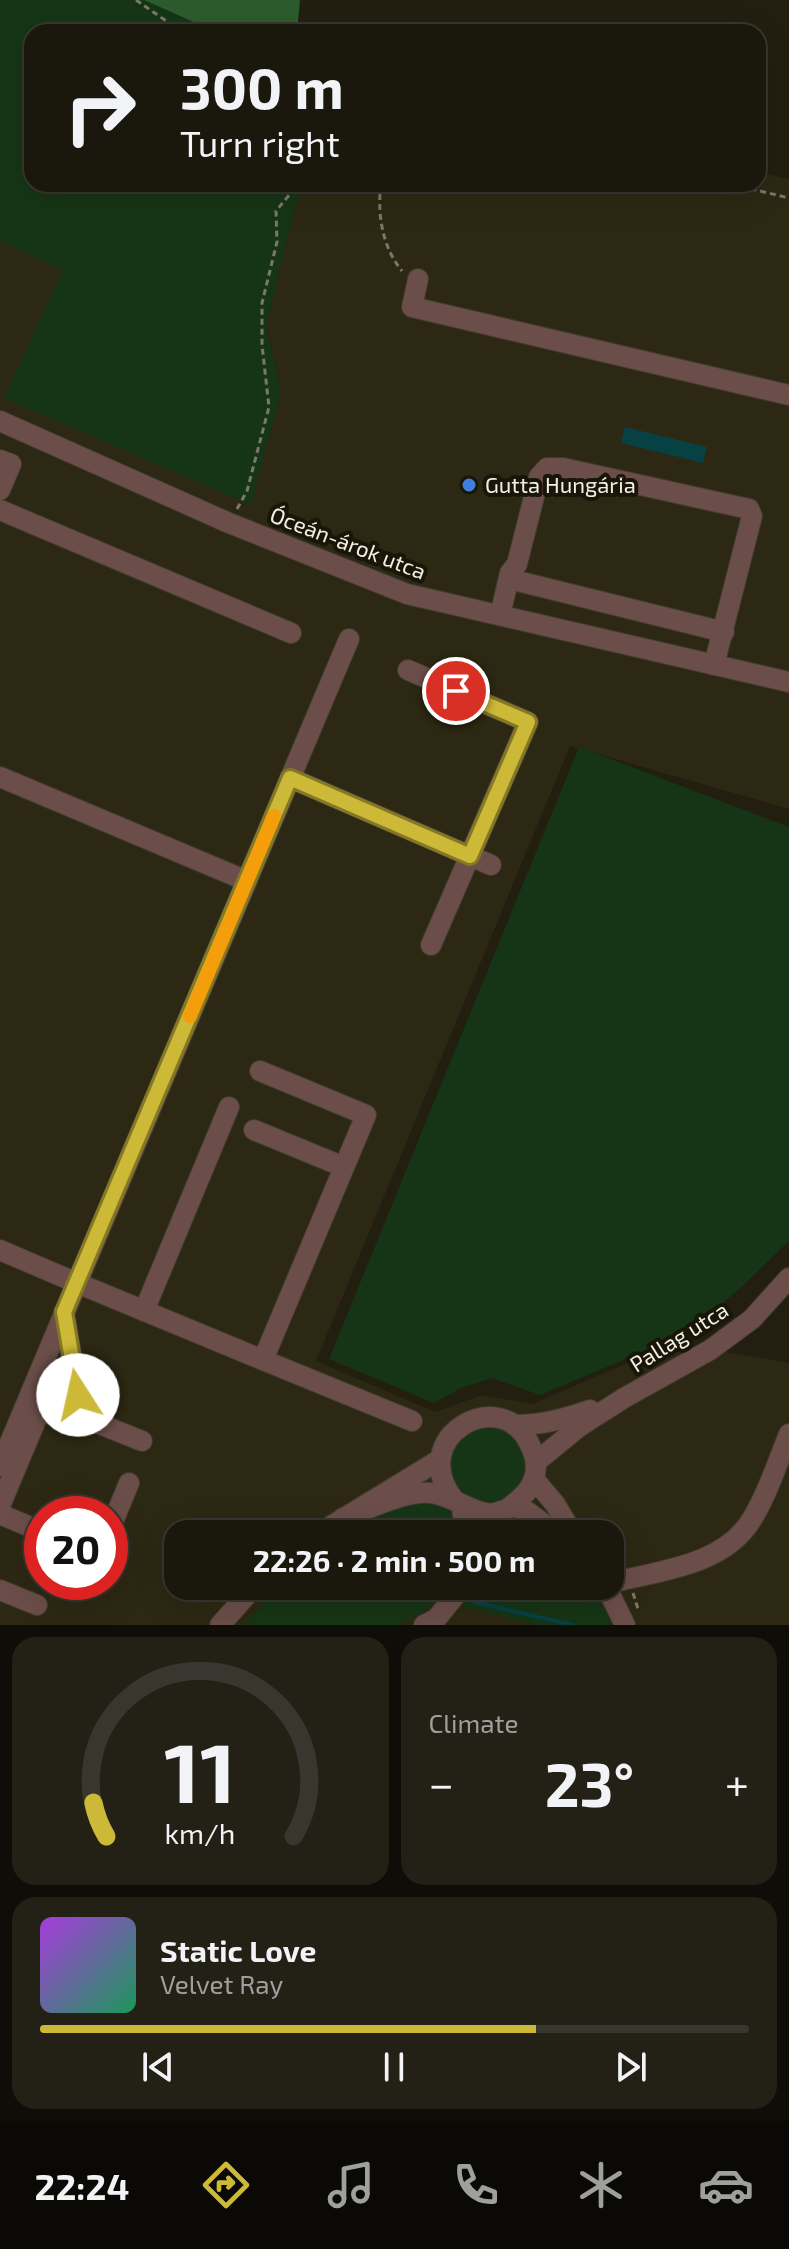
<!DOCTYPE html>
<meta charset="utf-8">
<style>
body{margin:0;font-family:"Exo 2",sans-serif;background:#232016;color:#f1f3f6;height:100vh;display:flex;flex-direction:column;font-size:30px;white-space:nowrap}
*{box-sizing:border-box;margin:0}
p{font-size:26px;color:#9f9f9d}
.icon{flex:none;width:44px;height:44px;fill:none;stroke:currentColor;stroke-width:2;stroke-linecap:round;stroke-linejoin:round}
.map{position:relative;height:1625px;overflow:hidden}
.drawer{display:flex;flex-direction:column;gap:12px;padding:12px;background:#0e0d07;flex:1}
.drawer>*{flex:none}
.guide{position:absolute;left:24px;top:24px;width:742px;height:168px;border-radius:24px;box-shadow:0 8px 32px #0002,0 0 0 2px #38362e;background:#1a170d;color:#f1f3f6;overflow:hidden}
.speed{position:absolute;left:24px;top:1496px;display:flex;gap:16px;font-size:40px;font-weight:700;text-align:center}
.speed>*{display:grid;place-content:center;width:104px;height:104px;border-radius:50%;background:#1a170d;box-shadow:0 8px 32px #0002,0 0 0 2px #38362e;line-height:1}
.speed .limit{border:12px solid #d22;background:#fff;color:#111}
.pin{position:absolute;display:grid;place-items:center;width:68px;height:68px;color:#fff;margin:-34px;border:4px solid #fff;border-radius:50%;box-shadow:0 2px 8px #0007}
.me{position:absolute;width:88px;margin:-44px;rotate:350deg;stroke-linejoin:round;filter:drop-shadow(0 0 6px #0008)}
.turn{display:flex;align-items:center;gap:28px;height:168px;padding:0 24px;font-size:36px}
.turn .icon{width:104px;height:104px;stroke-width:2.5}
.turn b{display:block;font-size:56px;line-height:68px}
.big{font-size:60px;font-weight:700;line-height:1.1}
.drawer .widget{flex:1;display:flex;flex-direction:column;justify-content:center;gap:12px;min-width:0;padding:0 28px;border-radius:24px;background:#232016}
.drawer .dial{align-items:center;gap:0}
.dial svg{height:208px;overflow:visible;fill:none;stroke:#38362e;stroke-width:7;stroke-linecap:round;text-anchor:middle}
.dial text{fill:#f1f3f6;stroke:none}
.song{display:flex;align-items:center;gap:24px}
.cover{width:96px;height:96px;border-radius:12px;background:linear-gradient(135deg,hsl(280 70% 55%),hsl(150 70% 35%))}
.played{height:8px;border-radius:4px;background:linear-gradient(90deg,#ccb938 70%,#38362e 70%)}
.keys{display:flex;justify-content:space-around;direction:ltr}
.heat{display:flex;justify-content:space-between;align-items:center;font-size:44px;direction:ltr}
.drawer .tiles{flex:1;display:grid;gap:12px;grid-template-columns:1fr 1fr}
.widget:last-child{grid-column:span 2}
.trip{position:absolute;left:164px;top:1520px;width:460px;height:80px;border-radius:24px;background:#1a170d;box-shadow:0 8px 32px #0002,0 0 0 2px #38362e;font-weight:700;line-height:80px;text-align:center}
.tabs{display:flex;height:128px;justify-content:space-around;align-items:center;background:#0a0905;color:#9f9f9d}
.tabs .icon{width:56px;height:56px}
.tabs .current{color:#ccb938}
.tabs b{font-size:36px;color:#f1f3f6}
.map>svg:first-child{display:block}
.built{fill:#2c2813;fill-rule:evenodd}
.green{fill:#163516}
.forest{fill:#2c5c2d}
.water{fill:#084144}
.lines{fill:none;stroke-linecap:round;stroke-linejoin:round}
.stream{stroke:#084144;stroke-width:4}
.minor-casing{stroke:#3f3c2f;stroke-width:22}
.path{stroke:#7a786c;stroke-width:3;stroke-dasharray:6 4;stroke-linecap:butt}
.minor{stroke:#6b4e49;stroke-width:20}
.route-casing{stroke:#857824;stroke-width:20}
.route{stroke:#ccb938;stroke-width:14}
.slow{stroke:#f59e0b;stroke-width:14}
.shop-dot{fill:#3f7fe0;stroke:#191608;stroke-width:3}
.labels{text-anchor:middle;stroke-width:8;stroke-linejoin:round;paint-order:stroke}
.poi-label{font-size:22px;fill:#f1efe6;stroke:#191608;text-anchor:start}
.street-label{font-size:22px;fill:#f1efe6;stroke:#191608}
</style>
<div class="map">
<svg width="789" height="1625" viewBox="0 0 789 1625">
<rect width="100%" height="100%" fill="#221f11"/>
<path class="built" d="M758,172l31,7v630l-219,-63 -254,615 119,51 47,-17 51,9 140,-61 116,20v262h-789v-1384l64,28 186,236 31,-114 -15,-66 35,-141h457zM42,1514h68v68h-68zM178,1534h432v52h-432z"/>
<g class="green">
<polygon points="0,0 144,0 216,32 32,32 32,184 301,184 266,325 281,391 251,505 4,398 63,270 0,241"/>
<polygon points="579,747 789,827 789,1241 737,1291 685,1334 540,1395 492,1378 461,1388 434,1403 329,1359"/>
<circle cx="488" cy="1465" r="37"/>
<path d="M419,1500l20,2c9,9 20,19 19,32h-118l51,-29z"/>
<polygon points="517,1520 537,1526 545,1534 493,1534 500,1526"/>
<path d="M280,1586h164c-10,22 -25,30 -48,39h-153z"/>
<polygon points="472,1586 589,1586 606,1611 611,1625 538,1625 462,1607"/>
</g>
<polygon class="forest" points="144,0 300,0 297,32 216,32"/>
<polygon class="water" points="625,427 707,447 703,463 621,443"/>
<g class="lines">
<g class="stream">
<polyline points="407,1586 431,1592"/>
<polyline points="474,1602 573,1625"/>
</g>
<g class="minor-casing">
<g id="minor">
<polyline points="418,279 412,307 789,395"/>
<polyline points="0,421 229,523 407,594 789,682"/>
<polyline points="0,460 11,464 0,490"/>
<polyline points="0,510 291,633"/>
<polyline points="509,579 724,632"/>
<polyline points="500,615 510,573 517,564 539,477 547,468 563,468 749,509 752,516 714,665"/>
<polyline points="408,670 528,722 431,945"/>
<polyline points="0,777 247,881"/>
<polyline points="290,778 491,865"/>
<polyline points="254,1130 344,1167"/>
<polyline points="0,1250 77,1283 349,639"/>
<polyline points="144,1311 229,1107"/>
<polyline points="64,1312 82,1417 142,1441"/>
<polyline points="263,1360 412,1421"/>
<path d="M514,1425c28,0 50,-6 76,-15"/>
<polyline points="536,1462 580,1426 624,1398 710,1350 752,1319 789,1278"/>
<polyline points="0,1466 77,1283 263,1360 366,1115 260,1071"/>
<polyline points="534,1479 555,1504 573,1534"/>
<polyline points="0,1506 39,1413 78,1395"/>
<polyline points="512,1506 528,1512 557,1534"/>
<polyline points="462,1507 465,1534"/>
<polyline points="0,1514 42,1532"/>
<path d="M343,1518c27,-9 60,-27 88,-25 30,3 55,38 85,9 8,-7 15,-13 18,-24 4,-12 1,-24 -5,-35 -28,-59 -124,-7 -75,57"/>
<polyline points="110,1529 129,1483"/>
<polyline points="318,1534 439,1460"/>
<polyline points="484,1534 501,1511"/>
<path d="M610,1583c48,-12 114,-17 142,-64 16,-26 26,-58 37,-85"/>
<polyline points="606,1586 625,1625"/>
<polyline points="0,1590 37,1605"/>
<polyline points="220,1625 255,1586"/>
<polyline points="424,1625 436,1619 463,1586"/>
</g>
</g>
<g class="path">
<polyline points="136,0 182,32"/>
<path d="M381,184c-4,29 1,63 21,87"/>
<polyline points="731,184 789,198"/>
<polyline points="237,509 247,491 269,407 262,345 262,303 277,242 276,211 290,194 292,184"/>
<polyline points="633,1593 638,1609"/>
</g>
<use href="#minor" class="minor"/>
</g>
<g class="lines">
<g class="route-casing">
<polyline id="route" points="78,1395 64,1312 290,778 470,856 528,722 456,691"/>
</g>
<use href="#route" class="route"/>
<polyline class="slow" points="190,1016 274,816"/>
</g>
<circle class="shop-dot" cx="469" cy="485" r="8"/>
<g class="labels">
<g class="poi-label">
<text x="485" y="493">Gutta Hungária</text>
</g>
<g class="street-label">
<text transform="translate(348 543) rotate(21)" y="8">Óceán-árok utca</text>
<text transform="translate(679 1337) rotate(-32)" y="8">Pallag utca</text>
</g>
</g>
</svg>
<div class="speed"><div class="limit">20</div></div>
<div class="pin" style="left:456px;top:691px;background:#d93025"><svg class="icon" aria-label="arrive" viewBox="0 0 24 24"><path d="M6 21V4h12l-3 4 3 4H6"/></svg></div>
<svg class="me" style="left:78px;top:1395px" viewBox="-20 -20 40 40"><circle r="19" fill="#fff"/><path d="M0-13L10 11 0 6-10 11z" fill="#ccb938"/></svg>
<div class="trip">22:26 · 2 min · 500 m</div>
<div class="guide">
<div class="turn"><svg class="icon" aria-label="right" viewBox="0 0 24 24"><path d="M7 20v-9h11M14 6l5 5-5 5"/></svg><div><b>300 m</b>Turn right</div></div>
</div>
</div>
<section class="drawer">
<div class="tiles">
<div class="widget dial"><svg viewBox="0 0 100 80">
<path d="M14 69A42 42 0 1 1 86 69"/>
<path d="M14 69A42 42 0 0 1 9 56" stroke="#ccb938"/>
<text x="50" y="56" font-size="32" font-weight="700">11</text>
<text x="50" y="72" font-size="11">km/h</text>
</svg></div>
<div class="widget"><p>Climate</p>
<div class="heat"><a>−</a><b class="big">23°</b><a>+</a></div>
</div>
<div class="widget">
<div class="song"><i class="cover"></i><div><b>Static Love</b><p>Velvet Ray</p></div></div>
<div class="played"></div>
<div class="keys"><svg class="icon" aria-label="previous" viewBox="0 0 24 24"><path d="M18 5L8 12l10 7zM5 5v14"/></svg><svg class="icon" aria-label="pause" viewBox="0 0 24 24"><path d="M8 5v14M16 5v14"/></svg><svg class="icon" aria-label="next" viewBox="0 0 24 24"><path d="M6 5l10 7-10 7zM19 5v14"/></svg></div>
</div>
</div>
</section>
<nav class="tabs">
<b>22:24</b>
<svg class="icon current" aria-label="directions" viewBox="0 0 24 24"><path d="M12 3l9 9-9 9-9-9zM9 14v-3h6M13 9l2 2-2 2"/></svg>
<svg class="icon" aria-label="music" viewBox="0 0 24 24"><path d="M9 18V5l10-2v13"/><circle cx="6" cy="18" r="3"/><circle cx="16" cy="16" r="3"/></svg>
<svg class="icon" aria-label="phone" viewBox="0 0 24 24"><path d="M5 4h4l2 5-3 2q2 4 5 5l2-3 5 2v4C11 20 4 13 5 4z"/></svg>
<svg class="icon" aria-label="climate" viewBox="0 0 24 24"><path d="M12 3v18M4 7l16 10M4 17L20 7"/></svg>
<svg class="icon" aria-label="car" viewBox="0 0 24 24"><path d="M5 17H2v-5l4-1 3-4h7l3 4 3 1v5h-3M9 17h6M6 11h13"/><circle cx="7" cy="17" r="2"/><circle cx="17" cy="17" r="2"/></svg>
</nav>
